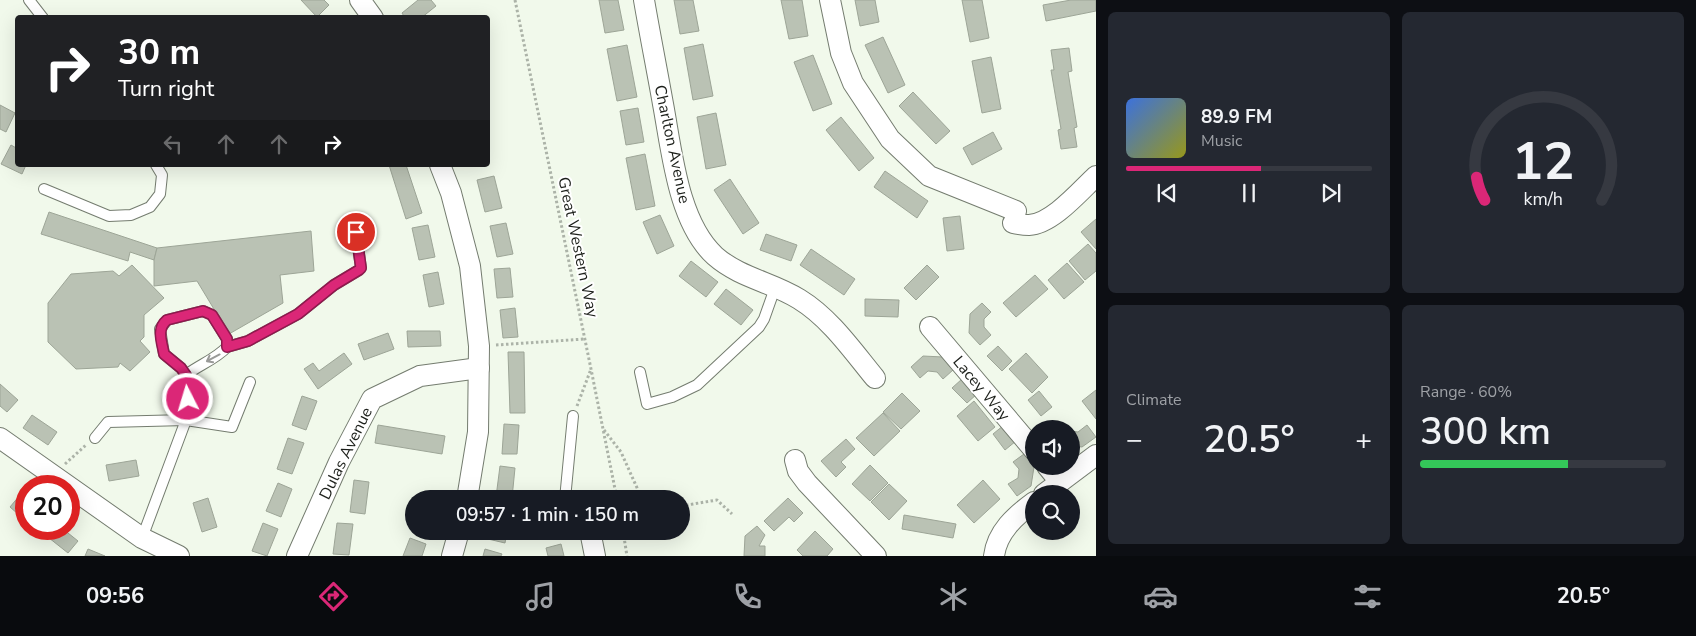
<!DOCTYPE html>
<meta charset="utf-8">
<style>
body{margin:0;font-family:"Nunito Sans",sans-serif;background:#242831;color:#f1f3f6;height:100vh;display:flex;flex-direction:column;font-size:19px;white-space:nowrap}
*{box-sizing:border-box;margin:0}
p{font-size:16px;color:#9ea1a6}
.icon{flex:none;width:28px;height:28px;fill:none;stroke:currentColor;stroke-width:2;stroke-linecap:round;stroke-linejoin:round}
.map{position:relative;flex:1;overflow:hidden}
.panel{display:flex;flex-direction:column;gap:12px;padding:12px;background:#0d0f14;width:600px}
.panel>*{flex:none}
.top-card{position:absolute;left:15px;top:15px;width:475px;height:152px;border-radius:5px;box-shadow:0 5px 20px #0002;background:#202124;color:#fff;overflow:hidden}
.tools{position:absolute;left:1025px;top:420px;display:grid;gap:10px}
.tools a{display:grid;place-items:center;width:55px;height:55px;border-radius:50%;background:#171b24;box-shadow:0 5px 20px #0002;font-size:25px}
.speed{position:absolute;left:15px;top:475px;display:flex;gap:10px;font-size:25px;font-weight:700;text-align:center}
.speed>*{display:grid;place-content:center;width:65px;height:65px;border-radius:50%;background:#171b24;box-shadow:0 5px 20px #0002;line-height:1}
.speed .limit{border:8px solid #d22;background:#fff;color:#111}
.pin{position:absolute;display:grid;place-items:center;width:42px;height:42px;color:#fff;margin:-21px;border:2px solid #fff;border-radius:50%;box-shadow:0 1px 5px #0007}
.me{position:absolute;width:55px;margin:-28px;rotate:355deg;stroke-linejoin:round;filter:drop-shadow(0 0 4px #0008)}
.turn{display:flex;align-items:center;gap:18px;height:105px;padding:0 20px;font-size:22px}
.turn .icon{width:65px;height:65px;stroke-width:2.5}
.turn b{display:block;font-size:35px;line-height:42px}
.lanes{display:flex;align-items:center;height:48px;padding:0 20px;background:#0003;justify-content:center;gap:25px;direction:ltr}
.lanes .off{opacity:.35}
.big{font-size:38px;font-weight:600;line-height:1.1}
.panel .card{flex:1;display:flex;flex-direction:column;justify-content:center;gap:8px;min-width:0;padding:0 18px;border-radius:8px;background:#242831}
.panel .dial{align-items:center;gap:0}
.dial svg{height:130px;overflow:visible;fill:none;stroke:#363941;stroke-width:7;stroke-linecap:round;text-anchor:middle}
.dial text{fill:#f1f3f6;stroke:none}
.song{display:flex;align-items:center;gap:15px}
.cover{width:60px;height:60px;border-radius:8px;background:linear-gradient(135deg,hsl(220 70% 55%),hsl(60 70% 35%))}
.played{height:5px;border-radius:2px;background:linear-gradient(90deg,#db2777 55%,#363941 55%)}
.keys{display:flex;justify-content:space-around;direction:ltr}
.heat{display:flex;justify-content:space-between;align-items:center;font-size:28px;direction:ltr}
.charge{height:8px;border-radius:4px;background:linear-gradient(90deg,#34c759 60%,#363941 0)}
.panel .tiles{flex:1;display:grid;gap:12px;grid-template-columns:repeat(2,1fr)}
.trip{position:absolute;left:405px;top:490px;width:285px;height:50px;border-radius:25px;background:#171b24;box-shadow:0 5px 20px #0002;font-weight:600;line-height:50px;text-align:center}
.menu{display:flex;height:80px;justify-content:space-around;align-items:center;background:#090b0e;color:#9ea1a6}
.menu .icon{width:35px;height:35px}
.menu .active{color:#db2777}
.menu b{font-size:22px;color:#f1f3f6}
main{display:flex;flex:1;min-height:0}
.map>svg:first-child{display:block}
.building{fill:#bac2b4;stroke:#9da597}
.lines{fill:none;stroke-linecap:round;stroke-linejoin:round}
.service-casing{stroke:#747c6f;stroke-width:12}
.minor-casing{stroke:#747c6f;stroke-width:22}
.path{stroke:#acb3a8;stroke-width:3;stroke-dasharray:2.5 2.5;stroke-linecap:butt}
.service{stroke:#fff;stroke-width:10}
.minor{stroke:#fff;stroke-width:20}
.oneway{stroke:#999a98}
.route-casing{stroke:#8e194d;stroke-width:12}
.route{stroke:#db2777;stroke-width:9}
.labels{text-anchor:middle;stroke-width:4;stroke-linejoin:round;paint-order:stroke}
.street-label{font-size:16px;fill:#1c1f1a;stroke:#fff}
</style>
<main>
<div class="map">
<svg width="1096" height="556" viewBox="0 0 1096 556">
<rect width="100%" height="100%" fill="#f1f9eb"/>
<g class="building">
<polygon points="301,0 324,0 329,5 317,17"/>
<polygon points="418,0 431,0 436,6 421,18 405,18 402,13"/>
<polygon points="599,0 618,0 624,30 605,33"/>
<polygon points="674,0 693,0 699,31 680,34"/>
<polygon points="781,0 802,0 808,36 789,39"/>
<polygon points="855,0 875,0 879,22 860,26"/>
<polygon points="962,0 982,0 989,38 970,42"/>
<polygon points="1071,0 1096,0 1096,11 1046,21 1043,5"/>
<polygon points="883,37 905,85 888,93 865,45"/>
<polygon points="703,44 713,96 693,100 684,48"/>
<polygon points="627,45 637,97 617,101 607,49"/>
<polygon points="1069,48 1072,71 1068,72 1077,127 1074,128 1077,147 1061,149 1058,130 1061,129 1051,70 1054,70 1051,50"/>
<polygon points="813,55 832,104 813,111 794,62"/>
<polygon points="991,57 1001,109 982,113 972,61"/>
<polygon points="913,92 950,131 936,144 899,106"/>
<polygon points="0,105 15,113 6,132 0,129"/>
<polygon points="638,108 644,142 626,145 620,111"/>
<polygon points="716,113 726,165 706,169 697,117"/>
<polygon points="841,117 874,158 859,171 826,130"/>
<polygon points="993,132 1002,149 972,165 963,148"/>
<polygon points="11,145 18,149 18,165 26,165 22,174 1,164"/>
<polygon points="645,154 655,206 636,210 626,158"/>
<polygon points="389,165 406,165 422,213 406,219"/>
<polygon points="885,171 928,201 917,218 874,187"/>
<polygon points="494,176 502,208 485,212 477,180"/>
<polygon points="730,179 759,223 743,234 714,190"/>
<polygon points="49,212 157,248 154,260 130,252 128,261 41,234"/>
<polygon points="660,215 674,246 657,254 643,222"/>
<polygon points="960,216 964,249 947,251 943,218"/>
<polygon points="1096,219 1096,249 1081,232"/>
<polygon points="506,223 513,254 497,257 490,226"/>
<polygon points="428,225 435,257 419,260 412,228"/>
<polygon points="311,231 314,271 280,275 283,303 229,334 197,281 154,286 154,260 157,248"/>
<polygon points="766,234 797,245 791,261 760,250"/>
<polygon points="1088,244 1096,253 1096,271 1085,280 1069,261"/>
<polygon points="811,249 855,279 844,295 800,265"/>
<polygon points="691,261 718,282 706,297 679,276"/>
<polygon points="1067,263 1084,282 1064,299 1048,280"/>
<polygon points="132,265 164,298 144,315 144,337 140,341 150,352 130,371 120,363 118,367 76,369 48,342 48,303 71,274 113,271 119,276"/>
<polygon points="927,265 939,277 916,300 904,288"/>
<polygon points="510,268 513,297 497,298 494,269"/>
<polygon points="438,272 444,304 429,307 423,275"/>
<polygon points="1035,275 1048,289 1016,317 1003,303"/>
<polygon points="726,289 753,310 741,325 714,304"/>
<polygon points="865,299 899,300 898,317 865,316"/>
<polygon points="982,303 991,312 984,319 984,327 991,335 980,345 969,333 970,314"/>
<polygon points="515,308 518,337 503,338 500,310"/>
<polygon points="407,331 440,331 441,346 408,347"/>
<polygon points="388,333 394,349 364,360 358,344"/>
<polygon points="998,346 1012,361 1002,371 987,356"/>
<polygon points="508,352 524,352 525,413 510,413"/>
<polygon points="344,353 352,364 318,389 304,369 313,363 319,371"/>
<polygon points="1026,353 1048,377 1032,393 1009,369"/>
<polygon points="923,356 943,357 953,370 943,379 937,372 928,371 920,378 911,367"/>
<polygon points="962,379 977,394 967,403 952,388"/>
<polygon points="0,384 18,400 7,412 0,406"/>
<polygon points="1096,390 1096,419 1082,401"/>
<polygon points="1039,391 1052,407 1041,416 1028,400"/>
<polygon points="902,393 920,411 901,429 883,412"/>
<polygon points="302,396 317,401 306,430 292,425"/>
<polygon points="974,401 995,427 978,441 957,416"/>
<polygon points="883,413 900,431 874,456 856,438"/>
<polygon points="32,415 57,432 48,445 23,428"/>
<polygon points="504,424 519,425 517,454 502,454"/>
<polygon points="378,425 445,436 442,454 375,443"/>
<polygon points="1004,425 1016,441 1005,450 993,434"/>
<polygon points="1087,425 1096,437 1082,447 1071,445 1071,431 1078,432"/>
<polygon points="288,438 304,443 292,474 277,469"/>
<polygon points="846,439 855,449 841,462 846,467 836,477 821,461"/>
<polygon points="1024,454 1034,467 1031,486 1017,496 1008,484 1018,478 1019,469 1013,462"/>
<polygon points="136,460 139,476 109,481 106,465"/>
<polygon points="870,465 888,483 870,501 852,484"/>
<polygon points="500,466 515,468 512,498 496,497"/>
<polygon points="354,480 369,482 365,514 350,512"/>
<polygon points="983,480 1000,499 974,523 957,505"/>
<polygon points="278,483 292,489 281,517 266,511"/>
<polygon points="889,484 907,501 889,520 871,502"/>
<polygon points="20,495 26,500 26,521 10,507"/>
<polygon points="208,498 217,527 202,532 193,503"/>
<polygon points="788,498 803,513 794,522 789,517 774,531 764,521"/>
<polygon points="904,515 956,524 953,538 902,529"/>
<polygon points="263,523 278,529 267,556 252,551"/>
<polygon points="337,523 353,524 349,555 333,554"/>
<polygon points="757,526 765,535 759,546 765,546 765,556 744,556 745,536"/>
<polygon points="49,529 63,529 78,541 68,553 44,534"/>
<polygon points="489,531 507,531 505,543 488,539"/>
<polygon points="815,531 833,549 827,556 803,556 797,550"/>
<polygon points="410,538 426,544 422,556 403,556"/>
<polygon points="561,544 564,556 548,556 546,548"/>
<polygon points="88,549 105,556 85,556"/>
<polygon points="485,549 502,554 501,556 483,556"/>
</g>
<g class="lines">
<g class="service-casing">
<g id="service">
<polyline points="29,0 43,18"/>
<polyline points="44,189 109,216 131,215 150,207 160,194 162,175 156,165"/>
<polyline points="227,347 248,341 298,314 334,285 359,270 361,268 356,232"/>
<polyline points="640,372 647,404 672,397 697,385 759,327 764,319 775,288"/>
<polyline points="95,438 108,422 186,420 232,427 250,382"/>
<polyline points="565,499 573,416"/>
<path d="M142,538l44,-118 2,-21 -2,-24 -5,-7 -17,-14 -4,-25 7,-9 36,-9 9,4 15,24v8c-11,12 -28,18 -41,28"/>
</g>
</g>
<g class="minor-casing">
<g id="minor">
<polyline points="360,0 373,18"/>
<path d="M644,0c6,35 13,70 19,104 9,48 15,118 52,152 25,22 57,26 84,43 31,19 53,51 76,79"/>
<polyline points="830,0 841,53 853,83 890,139 929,176 1016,211"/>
<polyline points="440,165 451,193 470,266 479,346 478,432 467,499"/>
<path d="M1013,223c5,1 11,2 16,2 23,-1 51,-34 67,-49"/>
<polyline points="930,327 1034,450"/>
<polyline points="0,438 142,538 179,556"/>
<polyline points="795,460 798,471 807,483 876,556"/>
<polyline points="1047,466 1060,482"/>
<polyline points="1044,494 1096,455"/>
<polyline points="590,531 595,556"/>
<polyline points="297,556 339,462 372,399 420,376 479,368"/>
<polyline points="452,556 459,531"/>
<path d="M994,556c3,-24 21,-40 40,-54"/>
</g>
</g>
<g class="path">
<polyline points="515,0 591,369 617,499"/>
<polyline points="496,345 585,339"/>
<polyline points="577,406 591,369"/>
<polyline points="604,430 621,452 642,499"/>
<polyline points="65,464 86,445"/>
<polyline points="681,506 717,500 732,514"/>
<polyline points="623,531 627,556"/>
</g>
<use href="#service" class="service"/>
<use href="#minor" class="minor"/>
</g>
<defs><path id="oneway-shaft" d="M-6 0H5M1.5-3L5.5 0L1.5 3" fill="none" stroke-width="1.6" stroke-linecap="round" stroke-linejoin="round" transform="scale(1.25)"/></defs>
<use class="oneway" href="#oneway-shaft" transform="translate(213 358) rotate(152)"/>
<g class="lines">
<g class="route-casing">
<path id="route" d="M188,399l-2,-24 -5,-7 -17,-14c-2,-12 -8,-25 3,-34l36,-9 9,4 15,24v8l21,-6 50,-27 36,-29 25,-15 2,-2 -5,-36"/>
</g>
<use href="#route" class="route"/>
</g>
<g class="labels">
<g class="street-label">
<text transform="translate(673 144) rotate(78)" y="6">Charlton Avenue</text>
<text transform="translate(579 247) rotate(78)" y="6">Great Western Way</text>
<text transform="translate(982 388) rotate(50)" y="6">Lacey Way</text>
<text transform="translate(345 453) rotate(-64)" y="6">Dulas Avenue</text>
</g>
</g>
</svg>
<div class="tools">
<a><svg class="icon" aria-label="sound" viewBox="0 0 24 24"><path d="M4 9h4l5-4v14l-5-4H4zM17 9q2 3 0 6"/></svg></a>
<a><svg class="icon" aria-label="search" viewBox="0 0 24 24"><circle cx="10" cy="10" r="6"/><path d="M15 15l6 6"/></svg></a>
</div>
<div class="speed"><div class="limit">20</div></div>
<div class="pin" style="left:356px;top:232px;background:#d93025"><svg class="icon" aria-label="arrive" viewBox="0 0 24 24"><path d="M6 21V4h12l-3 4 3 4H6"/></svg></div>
<svg class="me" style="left:188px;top:399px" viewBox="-20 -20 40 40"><circle r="17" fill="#db2777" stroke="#fff" stroke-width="3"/><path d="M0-11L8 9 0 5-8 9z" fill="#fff"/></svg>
<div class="trip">09:57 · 1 min · 150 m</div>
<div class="top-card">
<div class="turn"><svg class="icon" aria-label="right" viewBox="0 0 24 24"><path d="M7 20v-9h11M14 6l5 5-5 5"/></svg><div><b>30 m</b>Turn right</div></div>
<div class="lanes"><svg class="icon off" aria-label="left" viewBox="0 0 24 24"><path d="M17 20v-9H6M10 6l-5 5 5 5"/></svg><svg class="icon off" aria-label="ahead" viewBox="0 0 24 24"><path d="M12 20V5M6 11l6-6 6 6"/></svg><svg class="icon off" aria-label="ahead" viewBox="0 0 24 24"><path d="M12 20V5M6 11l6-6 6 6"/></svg><svg class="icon" aria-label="right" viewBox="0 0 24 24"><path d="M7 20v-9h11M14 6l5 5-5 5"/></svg></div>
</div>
</div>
<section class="panel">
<div class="tiles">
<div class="card">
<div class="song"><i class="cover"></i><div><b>89.9 FM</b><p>Music</p></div></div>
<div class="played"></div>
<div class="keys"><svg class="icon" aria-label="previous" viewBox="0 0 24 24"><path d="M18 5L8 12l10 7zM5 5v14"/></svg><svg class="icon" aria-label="pause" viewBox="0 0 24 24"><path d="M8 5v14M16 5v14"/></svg><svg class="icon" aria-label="next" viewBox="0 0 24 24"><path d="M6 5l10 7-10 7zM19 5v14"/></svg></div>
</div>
<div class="card dial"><svg viewBox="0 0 100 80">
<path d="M14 69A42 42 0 1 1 86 69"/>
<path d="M14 69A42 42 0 0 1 9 55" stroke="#db2777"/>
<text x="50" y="56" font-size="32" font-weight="700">12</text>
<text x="50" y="72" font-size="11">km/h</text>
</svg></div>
<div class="card"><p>Climate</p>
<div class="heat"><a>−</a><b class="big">20.5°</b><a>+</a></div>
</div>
<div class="card"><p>Range · 60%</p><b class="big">300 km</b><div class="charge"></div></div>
</div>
</section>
</main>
<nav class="menu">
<b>09:56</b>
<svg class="icon active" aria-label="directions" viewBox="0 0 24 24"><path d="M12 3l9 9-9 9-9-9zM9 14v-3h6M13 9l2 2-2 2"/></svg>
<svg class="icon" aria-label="music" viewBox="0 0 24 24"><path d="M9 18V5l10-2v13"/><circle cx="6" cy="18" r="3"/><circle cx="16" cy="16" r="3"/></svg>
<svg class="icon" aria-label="phone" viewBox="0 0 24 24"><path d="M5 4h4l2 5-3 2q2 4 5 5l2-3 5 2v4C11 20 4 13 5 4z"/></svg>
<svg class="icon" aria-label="climate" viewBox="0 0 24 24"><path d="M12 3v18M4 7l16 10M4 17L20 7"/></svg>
<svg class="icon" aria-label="car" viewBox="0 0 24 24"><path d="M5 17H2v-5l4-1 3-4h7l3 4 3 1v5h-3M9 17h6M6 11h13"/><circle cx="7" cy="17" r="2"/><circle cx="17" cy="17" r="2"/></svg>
<svg class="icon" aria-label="filters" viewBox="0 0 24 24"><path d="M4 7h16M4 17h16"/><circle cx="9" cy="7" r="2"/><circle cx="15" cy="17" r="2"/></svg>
<b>20.5°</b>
</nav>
